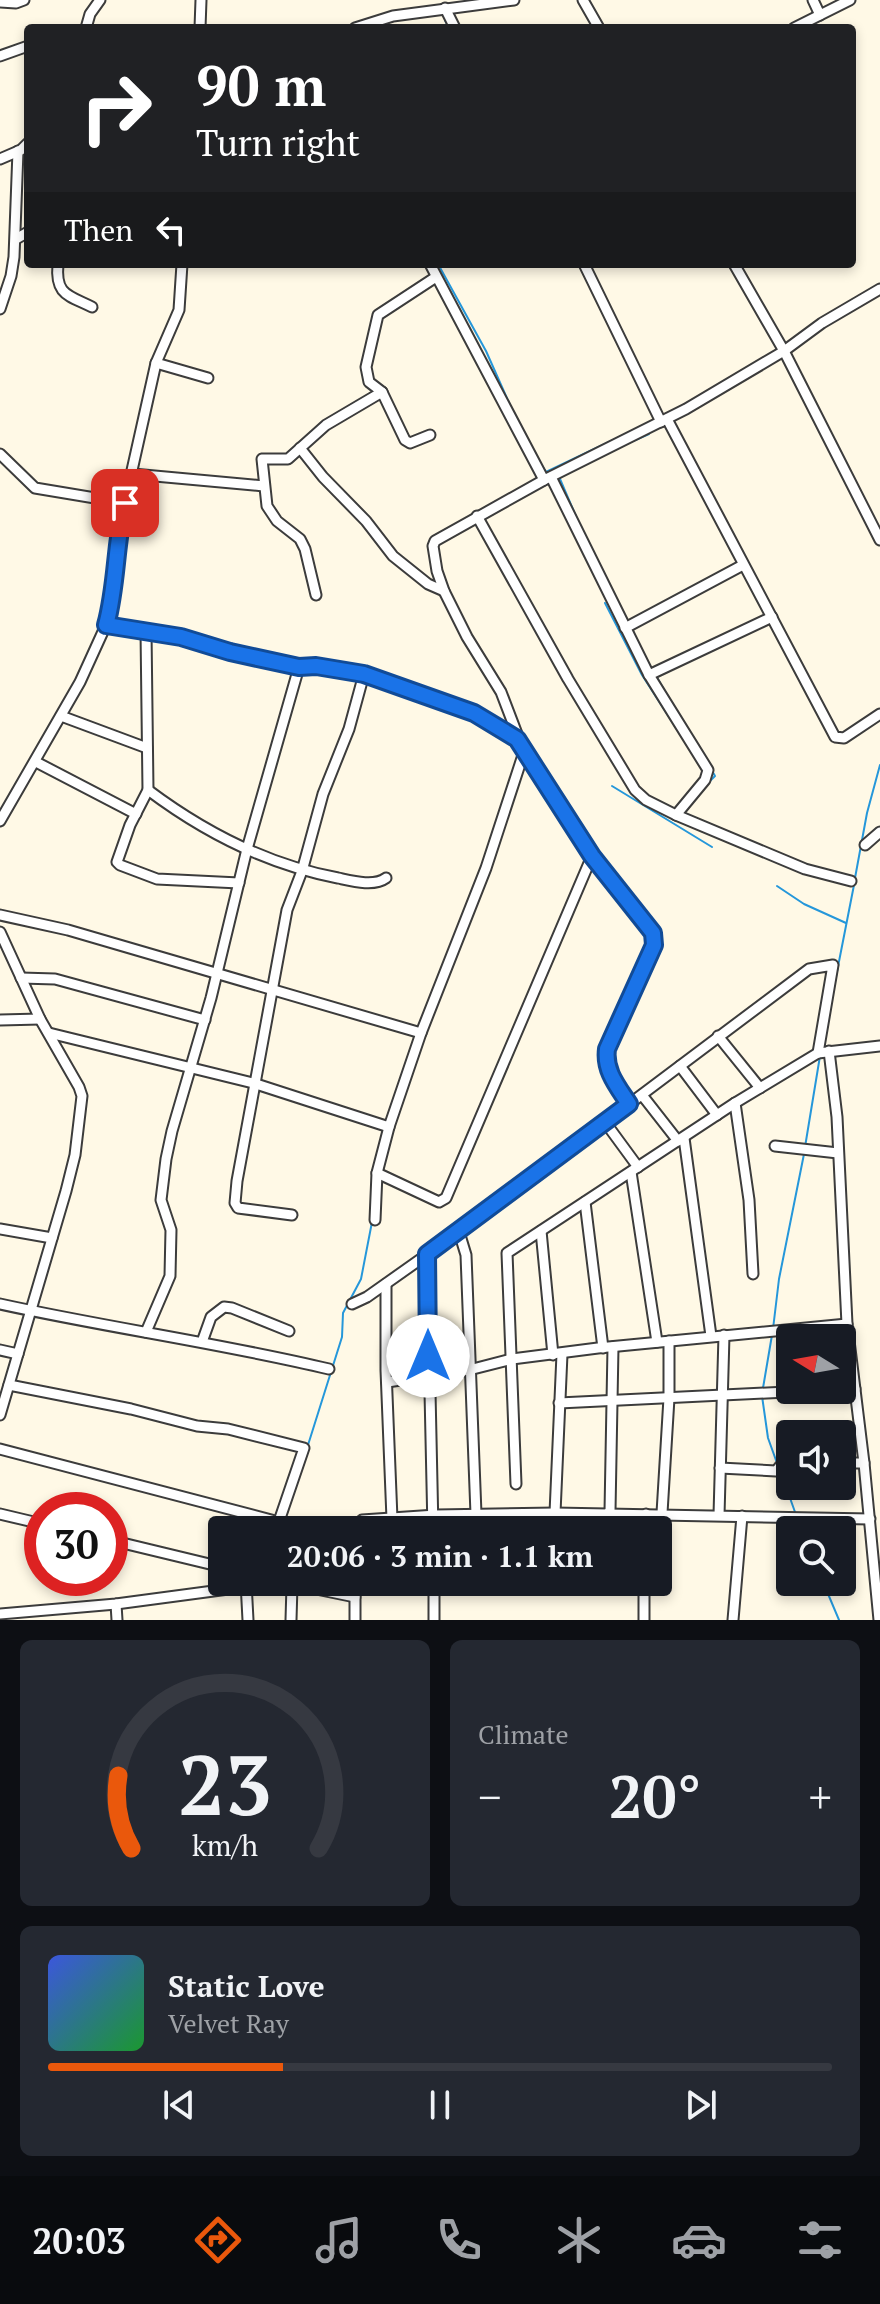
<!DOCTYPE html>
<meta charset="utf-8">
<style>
body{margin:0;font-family:"PT Serif",serif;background:#242831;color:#f1f3f6;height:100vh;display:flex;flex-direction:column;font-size:30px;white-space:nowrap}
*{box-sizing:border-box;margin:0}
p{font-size:26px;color:#9ea1a6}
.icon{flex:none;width:44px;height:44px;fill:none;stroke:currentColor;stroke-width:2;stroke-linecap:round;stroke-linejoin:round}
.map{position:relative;height:1620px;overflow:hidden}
.side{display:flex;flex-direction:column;gap:20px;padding:20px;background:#0d0f14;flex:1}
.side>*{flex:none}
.banner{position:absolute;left:24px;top:24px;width:832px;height:244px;border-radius:8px;box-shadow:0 4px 12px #0003;background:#202124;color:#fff;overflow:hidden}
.needle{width:52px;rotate:281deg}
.fabs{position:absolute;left:776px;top:1324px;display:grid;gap:16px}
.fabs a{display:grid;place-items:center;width:80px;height:80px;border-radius:8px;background:#171b24;box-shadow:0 4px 12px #0003;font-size:40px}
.speed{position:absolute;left:24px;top:1492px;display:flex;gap:16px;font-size:40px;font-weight:700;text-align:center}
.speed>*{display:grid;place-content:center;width:104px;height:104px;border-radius:50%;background:#171b24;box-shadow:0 4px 12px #0003;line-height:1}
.speed .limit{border:12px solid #d22;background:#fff;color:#111}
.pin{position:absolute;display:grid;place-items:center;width:68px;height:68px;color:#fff;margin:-34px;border-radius:16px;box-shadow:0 4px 12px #0006}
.me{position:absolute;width:88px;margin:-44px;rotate:0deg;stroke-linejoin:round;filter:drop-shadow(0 0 6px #0008)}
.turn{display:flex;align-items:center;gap:28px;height:168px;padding:0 40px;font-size:36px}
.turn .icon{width:104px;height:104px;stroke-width:2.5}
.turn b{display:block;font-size:56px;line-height:68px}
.then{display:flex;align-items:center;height:76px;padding:0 40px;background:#0003;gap:16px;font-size:30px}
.big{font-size:60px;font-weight:700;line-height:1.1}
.side .tile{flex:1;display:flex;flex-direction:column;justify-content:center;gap:12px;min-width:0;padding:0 28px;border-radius:12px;background:#242831}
.side .dial{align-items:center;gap:0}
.dial svg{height:208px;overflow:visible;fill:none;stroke:#363941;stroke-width:7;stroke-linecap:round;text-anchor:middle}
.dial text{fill:#f1f3f6;stroke:none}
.song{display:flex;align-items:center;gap:24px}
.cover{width:96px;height:96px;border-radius:12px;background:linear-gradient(135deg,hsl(230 70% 55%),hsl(130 70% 35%))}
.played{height:8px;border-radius:4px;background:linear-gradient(90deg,#ea580c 30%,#363941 30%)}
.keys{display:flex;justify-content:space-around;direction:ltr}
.heat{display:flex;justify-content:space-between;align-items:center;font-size:44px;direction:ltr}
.side .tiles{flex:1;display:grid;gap:20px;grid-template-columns:1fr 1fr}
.tile:last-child{grid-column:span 2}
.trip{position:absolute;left:208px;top:1516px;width:464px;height:80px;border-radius:8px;background:#171b24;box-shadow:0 4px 12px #0003;font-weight:700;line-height:80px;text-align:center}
.tabs{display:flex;height:128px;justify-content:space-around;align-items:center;background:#090b0e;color:#9ea1a6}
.tabs .icon{width:56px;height:56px}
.tabs .current{color:#ea580c}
.tabs b{font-size:36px;color:#f1f3f6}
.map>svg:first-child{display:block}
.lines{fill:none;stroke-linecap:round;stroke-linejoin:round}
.stream{stroke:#2597da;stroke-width:2}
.minor-casing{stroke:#3c3c3c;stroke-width:13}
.minor{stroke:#fff;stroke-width:9}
.route-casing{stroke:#114b97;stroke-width:20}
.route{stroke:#1a73e8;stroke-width:14}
</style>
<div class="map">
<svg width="880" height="1620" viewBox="0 0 880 1620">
<rect width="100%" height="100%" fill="#fff9e6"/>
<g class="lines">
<g class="stream">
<polyline points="445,20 449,28"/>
<polyline points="438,264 486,351 510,405"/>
<polyline points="516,418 536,455"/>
<polyline points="617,448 649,434"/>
<polyline points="539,461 546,472 632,431"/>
<polyline points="561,475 560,479 578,521"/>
<polyline points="605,603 642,675 680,734"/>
<polyline points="640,647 652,670"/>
<polyline points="656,676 673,705"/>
<polyline points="708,783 715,776 711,769"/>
<polyline points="612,786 712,847"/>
<polyline points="855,878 867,813 880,765"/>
<polyline points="777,886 804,904 846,923"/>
<polyline points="833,992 854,885"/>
<polyline points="805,1147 820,1056"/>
<polyline points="375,1164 378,1151"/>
<polyline points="773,1329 779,1279 804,1154"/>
<polyline points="763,1388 772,1335"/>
<polyline points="762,1396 768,1438 777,1463"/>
<polyline points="308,1445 342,1337 343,1313 361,1279 372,1222"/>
<polyline points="781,1473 795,1512"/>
<polyline points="666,1510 692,1511"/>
<polyline points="798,1523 800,1530"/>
<polyline points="352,1530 351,1520 356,1520"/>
<polyline points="823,1582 839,1620"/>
<polyline points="348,1590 350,1582"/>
</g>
<g class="minor-casing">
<g id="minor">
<polyline points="583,0 599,28"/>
<polyline points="813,0 820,15"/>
<polyline points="0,2 16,3 24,0"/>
<polyline points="445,8 455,28"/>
<polyline points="86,28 90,14 100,0"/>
<polyline points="200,28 201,0"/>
<polyline points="355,28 393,16 514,0"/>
<polyline points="794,28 850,0"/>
<polyline points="0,56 28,46"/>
<polyline points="0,159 21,150 28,143"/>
<polyline points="16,239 28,232"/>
<path d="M58,264c-3,31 10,31 34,43"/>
<polyline points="430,264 544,480"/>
<polyline points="584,264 661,422"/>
<polyline points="734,264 784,351 880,540"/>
<polyline points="0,309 11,276 14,257 18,151"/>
<polyline points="156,363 208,378"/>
<polyline points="667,419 835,737 844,738 880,714"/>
<polyline points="430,435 410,443 405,440 382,392 369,382 366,367 378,315 436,277"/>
<polyline points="300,448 323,477 366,521 393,556 428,584 444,591"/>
<polyline points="0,454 35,488 125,503"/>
<polyline points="133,474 264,486"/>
<polyline points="477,516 568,679 635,790 646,800 676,815 705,780 708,770 649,675 551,477"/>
<polyline points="316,595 305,549 300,539 277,521 267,506 262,459 288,459 326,425 382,392"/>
<polyline points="106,625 181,637 230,652 299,667 316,666 364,674 465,709 517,739"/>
<polyline points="625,628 743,565"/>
<polyline points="146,631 148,790 130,825 117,862 120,865 157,879 239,883"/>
<polyline points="649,675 772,617"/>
<polyline points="61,716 147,748"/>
<path d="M524,752l68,104 62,81v8l-47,104c-3,21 11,38 22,55"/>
<polyline points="36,762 136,814"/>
<path d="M148,790c56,42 121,75 190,88 14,3 36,9 48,0"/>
<polyline points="676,815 805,869 851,881"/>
<polyline points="0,821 80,682 106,625 122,515 156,363 179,310 182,264"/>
<polyline points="865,845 880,832"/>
<polyline points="0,915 68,930 421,1033"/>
<polyline points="0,932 40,1019 79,1087 82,1096 75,1155 66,1191 0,1415"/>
<polyline points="21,978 55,979 205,1020"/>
<polyline points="0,1020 40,1019"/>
<polyline points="49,1033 253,1083 389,1127"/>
<polyline points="718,1036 760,1088"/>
<polyline points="829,1051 837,1117 847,1324 864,1463 879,1620"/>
<polyline points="680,1066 717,1115"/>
<polyline points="642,1095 678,1141"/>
<polyline points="735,1103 749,1200 753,1274"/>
<polyline points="605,1122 638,1167"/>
<polyline points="684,1138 711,1336"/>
<polyline points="775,1146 838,1153"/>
<polyline points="631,1172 657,1342"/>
<polyline points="377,1173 439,1202 446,1198 592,856"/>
<polyline points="585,1202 603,1348"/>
<polyline points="292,1215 238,1208 235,1203 237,1181 287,910 302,871 323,794 349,729 364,674"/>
<polyline points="375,1220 377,1173 389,1127 421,1033 486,868 524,752 501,692 467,637 444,591 437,571 433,546 435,541 544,480 686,409 784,351 822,323 880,289"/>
<polyline points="0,1229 52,1238"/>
<polyline points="541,1231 553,1355"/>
<polyline points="459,1232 466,1255 476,1514"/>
<polyline points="427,1254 433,1530"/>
<polyline points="386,1284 386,1370 392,1519"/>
<path d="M0,1304c109,24 220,39 329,65"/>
<polyline points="352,1304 367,1297 459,1232 809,969 833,965 818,1053"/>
<polyline points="146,1332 170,1276 171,1230 161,1200 166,1159 172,1131 211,998 247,849 299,667"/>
<polyline points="202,1342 211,1317 224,1307 232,1308 289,1331"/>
<polyline points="0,1350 18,1354"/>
<polyline points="387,1382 469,1370 512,1359 598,1348 847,1324"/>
<polyline points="9,1385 131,1409 197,1426 228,1429 304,1448 276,1530"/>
<polyline points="842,1389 855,1389"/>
<polyline points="559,1403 827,1390"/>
<polyline points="0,1449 279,1522"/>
<polyline points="842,1463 864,1463"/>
<polyline points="720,1468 776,1471 780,1466 790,1465"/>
<polyline points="516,1484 507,1253 735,1103 818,1053 880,1046"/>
<polyline points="555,1513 562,1354"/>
<polyline points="608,1513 610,1511 613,1347"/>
<polyline points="662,1513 669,1398 669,1341"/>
<polyline points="0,1514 42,1524"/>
<polyline points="719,1515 724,1335"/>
<polyline points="357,1530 358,1524 362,1520 436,1515 555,1513 870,1519"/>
<polyline points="645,1530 646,1514"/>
<polyline points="110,1540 222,1567"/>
<polyline points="246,1582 248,1620"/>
<polyline points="282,1582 355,1597"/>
<polyline points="434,1582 434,1620"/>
<polyline points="116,1604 117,1620"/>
<polyline points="0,1614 116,1604 236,1588 254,1582"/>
<polyline points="291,1620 292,1585"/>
<polyline points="355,1620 355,1582"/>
<polyline points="644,1620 644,1582"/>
<polyline points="733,1620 742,1516"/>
</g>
</g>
<use href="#minor" class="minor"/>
</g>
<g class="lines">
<g class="route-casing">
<path id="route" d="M125,503c-10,41 -8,82 -19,122l75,12 49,15 69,15 17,-1 48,8 110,39 43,26 75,117 61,77 1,12 -47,104c-3,22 11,38 22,55l-202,150 1,102"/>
</g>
<use href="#route" class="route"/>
</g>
</svg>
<div class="fabs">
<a><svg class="needle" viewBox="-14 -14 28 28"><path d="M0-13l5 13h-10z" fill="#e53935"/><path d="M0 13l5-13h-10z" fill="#9ea1a6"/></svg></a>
<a><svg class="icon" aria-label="sound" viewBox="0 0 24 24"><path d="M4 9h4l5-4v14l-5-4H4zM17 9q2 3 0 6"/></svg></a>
<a><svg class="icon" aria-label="search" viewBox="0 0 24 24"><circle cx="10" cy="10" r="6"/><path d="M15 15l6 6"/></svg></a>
</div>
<div class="speed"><div class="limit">30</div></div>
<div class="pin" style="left:125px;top:503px;background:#d93025"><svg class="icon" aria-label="arrive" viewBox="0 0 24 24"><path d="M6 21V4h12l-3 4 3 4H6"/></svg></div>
<svg class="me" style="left:428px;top:1356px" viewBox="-20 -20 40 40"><circle r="19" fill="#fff"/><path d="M0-13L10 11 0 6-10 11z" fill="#1a73e8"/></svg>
<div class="trip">20:06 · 3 min · 1.1 km</div>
<div class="banner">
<div class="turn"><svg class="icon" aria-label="right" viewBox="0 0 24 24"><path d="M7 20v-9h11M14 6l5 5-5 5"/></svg><div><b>90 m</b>Turn right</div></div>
<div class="then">Then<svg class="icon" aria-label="left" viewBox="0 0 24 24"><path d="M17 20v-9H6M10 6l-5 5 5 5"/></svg></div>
</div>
</div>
<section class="side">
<div class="tiles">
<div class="tile dial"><svg viewBox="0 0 100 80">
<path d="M14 69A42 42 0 1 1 86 69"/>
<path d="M14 69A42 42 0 0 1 9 41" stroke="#ea580c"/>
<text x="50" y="56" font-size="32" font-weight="700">23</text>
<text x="50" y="72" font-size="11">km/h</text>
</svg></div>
<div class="tile"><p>Climate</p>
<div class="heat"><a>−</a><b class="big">20°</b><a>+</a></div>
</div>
<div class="tile">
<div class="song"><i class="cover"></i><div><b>Static Love</b><p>Velvet Ray</p></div></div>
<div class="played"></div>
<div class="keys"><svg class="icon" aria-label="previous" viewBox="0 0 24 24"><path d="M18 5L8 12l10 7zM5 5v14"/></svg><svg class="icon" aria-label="pause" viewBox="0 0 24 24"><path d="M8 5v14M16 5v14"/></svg><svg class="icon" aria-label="next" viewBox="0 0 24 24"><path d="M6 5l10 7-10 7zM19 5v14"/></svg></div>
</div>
</div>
</section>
<nav class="tabs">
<b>20:03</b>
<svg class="icon current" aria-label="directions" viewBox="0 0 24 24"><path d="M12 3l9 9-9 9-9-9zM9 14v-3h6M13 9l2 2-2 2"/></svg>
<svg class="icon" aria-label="music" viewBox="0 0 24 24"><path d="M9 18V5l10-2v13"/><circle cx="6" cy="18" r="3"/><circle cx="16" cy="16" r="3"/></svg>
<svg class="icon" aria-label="phone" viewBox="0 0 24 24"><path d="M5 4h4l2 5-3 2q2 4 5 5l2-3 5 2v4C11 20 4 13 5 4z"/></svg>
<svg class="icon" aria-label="climate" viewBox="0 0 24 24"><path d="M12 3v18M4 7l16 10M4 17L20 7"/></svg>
<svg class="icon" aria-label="car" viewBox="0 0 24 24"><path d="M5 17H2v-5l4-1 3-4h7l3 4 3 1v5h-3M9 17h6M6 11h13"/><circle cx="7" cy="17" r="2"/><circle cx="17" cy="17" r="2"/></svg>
<svg class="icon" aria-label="filters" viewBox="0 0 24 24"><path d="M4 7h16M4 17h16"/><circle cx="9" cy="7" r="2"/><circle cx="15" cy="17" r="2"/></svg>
</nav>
